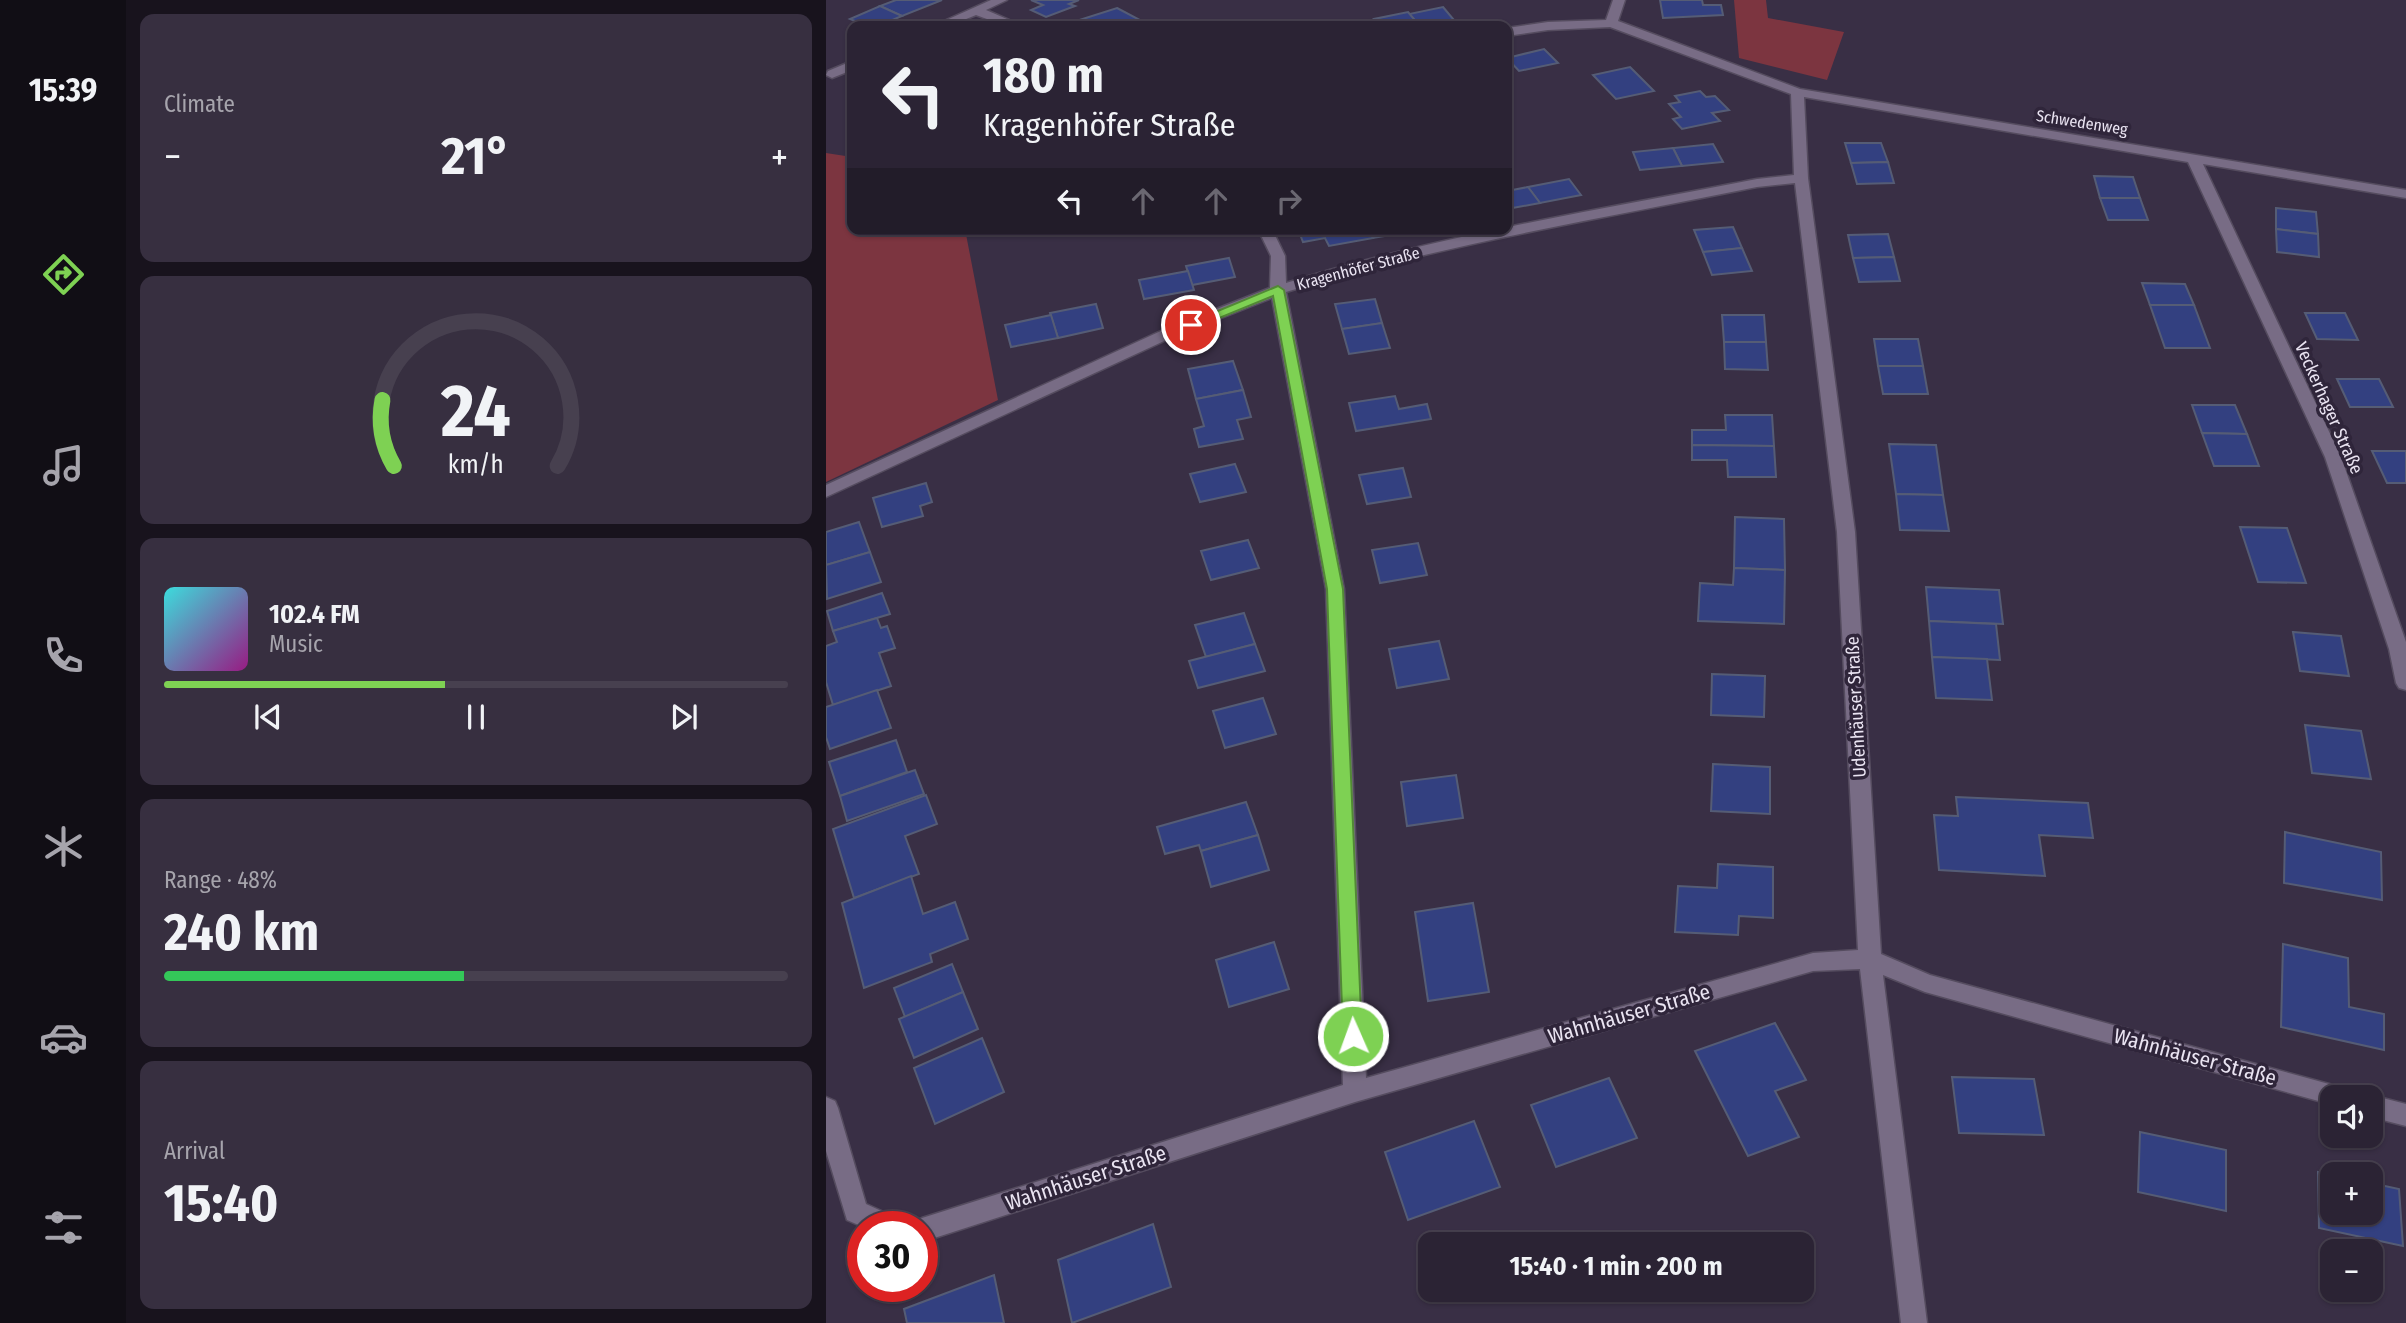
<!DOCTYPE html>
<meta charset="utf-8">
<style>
body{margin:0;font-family:"Fira Sans Condensed",sans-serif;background:#372f40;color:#f1f3f6;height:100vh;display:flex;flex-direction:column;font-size:26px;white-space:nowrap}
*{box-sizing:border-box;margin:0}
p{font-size:23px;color:#a6a4ac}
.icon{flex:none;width:38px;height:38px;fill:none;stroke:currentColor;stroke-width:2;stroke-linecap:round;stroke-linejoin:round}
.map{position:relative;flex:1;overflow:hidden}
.panel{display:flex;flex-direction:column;gap:14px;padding:14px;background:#18131d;width:700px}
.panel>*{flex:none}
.guide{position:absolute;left:21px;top:21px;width:665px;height:214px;border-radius:14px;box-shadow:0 2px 5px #0004,0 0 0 2px #47404f;background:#2b2334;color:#f1f3f6;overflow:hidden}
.controls{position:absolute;left:1494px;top:1085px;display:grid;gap:14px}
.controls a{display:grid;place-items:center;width:63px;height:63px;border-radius:14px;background:#2b2334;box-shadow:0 2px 5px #0004,0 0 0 2px #47404f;font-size:35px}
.speed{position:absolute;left:21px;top:1211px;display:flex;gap:14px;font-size:35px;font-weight:700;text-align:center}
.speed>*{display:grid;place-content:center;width:91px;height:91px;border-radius:50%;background:#2b2334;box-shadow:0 2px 5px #0004,0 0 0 2px #47404f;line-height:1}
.speed .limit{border:10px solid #d22;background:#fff;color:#111}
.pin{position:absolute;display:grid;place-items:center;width:60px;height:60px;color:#fff;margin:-30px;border:4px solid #fff;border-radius:50%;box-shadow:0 2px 7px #0007}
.me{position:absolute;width:77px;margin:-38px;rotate:358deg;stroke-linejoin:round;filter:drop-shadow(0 0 5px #0008)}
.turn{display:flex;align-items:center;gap:24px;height:147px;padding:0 21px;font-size:32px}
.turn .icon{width:91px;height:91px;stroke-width:2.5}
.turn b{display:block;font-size:49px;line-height:60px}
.lanes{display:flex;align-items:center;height:66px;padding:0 21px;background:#0003;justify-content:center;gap:35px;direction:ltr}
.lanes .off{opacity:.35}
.big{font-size:52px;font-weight:700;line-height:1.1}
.panel .tile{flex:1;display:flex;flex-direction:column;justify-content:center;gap:10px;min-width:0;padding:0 24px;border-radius:14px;background:#372f40}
.panel .dial{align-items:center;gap:0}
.dial svg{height:182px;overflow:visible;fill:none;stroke:#47404f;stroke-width:7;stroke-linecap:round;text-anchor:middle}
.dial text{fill:#f1f3f6;stroke:none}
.song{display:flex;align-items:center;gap:21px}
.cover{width:84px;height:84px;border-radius:10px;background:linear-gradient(135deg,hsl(180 70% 55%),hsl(310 70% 35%))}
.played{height:7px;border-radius:4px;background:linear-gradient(90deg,#7ed153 45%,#47404f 45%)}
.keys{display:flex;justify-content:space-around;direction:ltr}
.heat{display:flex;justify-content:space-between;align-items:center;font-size:38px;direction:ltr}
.charge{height:10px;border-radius:5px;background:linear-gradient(90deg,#34c759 48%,#47404f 0)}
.trip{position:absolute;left:592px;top:1232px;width:396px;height:70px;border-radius:14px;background:#2b2334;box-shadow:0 2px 5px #0004,0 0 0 2px #47404f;font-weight:700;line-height:70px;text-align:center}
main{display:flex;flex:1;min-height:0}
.dock{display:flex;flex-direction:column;width:126px;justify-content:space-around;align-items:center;background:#110e15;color:#a6a4ac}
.dock .icon{width:49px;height:49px}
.dock .selected{color:#7ed153}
.dock b{font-size:32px;color:#f1f3f6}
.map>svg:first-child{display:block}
.green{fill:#7c3540}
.building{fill:#334080;stroke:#555c75;stroke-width:2}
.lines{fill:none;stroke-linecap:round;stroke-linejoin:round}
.minor-casing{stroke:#554c5f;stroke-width:3}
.minor{fill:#786c85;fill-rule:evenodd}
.route{fill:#7ed153;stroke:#528836;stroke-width:2}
.labels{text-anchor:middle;stroke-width:7;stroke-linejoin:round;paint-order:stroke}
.far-street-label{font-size:16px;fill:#eae4f2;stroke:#2f253a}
.street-label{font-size:18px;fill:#eae4f2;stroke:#2f253a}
.near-street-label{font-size:21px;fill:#eae4f2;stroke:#2f253a}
</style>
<main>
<nav class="dock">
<b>15:39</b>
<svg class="icon selected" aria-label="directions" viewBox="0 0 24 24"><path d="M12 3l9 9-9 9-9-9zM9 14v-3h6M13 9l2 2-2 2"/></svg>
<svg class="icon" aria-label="music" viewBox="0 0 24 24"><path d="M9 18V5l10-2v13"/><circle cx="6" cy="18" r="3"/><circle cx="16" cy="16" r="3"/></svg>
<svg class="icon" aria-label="phone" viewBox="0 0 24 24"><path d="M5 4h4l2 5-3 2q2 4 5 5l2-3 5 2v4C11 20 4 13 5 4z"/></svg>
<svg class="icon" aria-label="climate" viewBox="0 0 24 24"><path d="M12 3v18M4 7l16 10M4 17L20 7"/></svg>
<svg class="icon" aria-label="car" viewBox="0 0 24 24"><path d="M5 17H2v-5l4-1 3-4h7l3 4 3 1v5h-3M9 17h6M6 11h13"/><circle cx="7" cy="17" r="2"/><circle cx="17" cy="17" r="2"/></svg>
<svg class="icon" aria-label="filters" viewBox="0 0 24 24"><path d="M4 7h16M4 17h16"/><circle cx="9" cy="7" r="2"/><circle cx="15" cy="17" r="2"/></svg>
</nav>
<section class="panel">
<div class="tile"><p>Climate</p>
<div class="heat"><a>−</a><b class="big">21°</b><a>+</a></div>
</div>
<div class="tile dial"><svg viewBox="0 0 100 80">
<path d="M14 69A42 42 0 1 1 86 69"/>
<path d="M14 69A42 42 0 0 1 9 40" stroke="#7ed153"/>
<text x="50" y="56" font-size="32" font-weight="700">24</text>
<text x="50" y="72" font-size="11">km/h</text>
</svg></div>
<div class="tile">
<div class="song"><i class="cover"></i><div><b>102.4 FM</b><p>Music</p></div></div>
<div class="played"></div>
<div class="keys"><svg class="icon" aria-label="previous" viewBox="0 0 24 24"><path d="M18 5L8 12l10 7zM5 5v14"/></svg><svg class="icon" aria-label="pause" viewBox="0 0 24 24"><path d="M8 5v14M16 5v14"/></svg><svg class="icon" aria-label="next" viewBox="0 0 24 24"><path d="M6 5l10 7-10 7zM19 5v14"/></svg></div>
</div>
<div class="tile"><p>Range · 48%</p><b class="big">240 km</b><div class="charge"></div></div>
<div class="tile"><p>Arrival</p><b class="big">15:40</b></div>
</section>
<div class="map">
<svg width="1580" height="1323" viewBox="0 0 1580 1323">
<rect width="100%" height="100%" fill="#392f45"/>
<g class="green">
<polygon points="908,0 940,0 942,18 1018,32 1001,80 913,58"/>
<polygon points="0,153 26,157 26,229 139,229 172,400 0,482"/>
</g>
<g class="building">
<polygon points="70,0 116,0 76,16 54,6"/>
<polygon points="205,0 253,0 243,4 249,6 220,17 205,10 217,5"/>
<polygon points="834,0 876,0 877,5 895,5 897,15 837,18"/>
<polygon points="54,6 76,16 52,26 41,26 24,19"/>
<polygon points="617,7 628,20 594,26 583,14"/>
<polygon points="291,8 314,20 298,26 250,26 244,23"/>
<polygon points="582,12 593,25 554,26 548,19"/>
<polygon points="718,49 732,63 693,71 681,58"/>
<polygon points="804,67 828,91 790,99 767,75"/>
<polygon points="874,91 880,97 889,96 903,110 886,113 894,121 856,129 847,119 855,117 843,104 854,102 849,96"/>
<polygon points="1019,143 1055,143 1062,162 1025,163"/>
<polygon points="887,144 897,162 856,166 847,148"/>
<polygon points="847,148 856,166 814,170 807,152"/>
<polygon points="1062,162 1068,183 1031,184 1025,163"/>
<polygon points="1268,176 1307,177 1314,198 1274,198"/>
<polygon points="743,179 755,195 714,203 702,187"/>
<polygon points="702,187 714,203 681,209 681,191"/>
<polygon points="1274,198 1314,198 1322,220 1282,220"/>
<polygon points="1450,208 1490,212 1492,234 1450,229"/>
<polygon points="907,227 916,248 877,252 868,230"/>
<polygon points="472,229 542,229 547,238 503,246 499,238 477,242"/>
<polygon points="542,229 589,229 590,231 547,238"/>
<polygon points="1450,229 1492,234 1493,257 1451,252"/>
<polygon points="1062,234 1068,257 1027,258 1022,235"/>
<polygon points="916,248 926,271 886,275 877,252"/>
<polygon points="1068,257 1074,281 1033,282 1027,258"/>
<polygon points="403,258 409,277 366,285 360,266"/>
<polygon points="362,271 368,290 318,299 313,280"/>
<polygon points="1316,283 1359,284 1368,305 1324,305"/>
<polygon points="549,299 556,323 516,329 509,304"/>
<polygon points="270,304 277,328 232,338 224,313"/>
<polygon points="1324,305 1368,305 1384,348 1339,348"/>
<polygon points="1479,313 1519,313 1532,340 1491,339"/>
<polygon points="225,315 232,338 185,347 179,325"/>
<polygon points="896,315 938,315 940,342 898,342"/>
<polygon points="556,323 564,348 523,354 516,329"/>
<polygon points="1048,339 1092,339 1097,366 1052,366"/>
<polygon points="898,342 940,342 942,370 899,369"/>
<polygon points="407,361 417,390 370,399 362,369"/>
<polygon points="1052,366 1097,366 1102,394 1057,394"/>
<polygon points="1511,379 1553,379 1567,407 1524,407"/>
<polygon points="417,390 425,417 411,420 417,439 373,447 368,429 378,426 370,399"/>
<polygon points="569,396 573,409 601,404 605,419 530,431 523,403"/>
<polygon points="1366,405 1409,405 1421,434 1376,433"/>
<polygon points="899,415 946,415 948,446 866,445 866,430 900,430"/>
<polygon points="1376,433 1421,434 1433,466 1388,466"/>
<polygon points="1063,444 1110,445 1117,495 1070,494"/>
<polygon points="866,445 948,446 950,477 902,477 901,460 866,460"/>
<polygon points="1546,451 1580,451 1580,483 1561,483"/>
<polygon points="409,464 420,492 374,502 364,474"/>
<polygon points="577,468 585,497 541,504 533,475"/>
<polygon points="100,483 106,502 94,506 97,516 56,527 47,498"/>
<polygon points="1070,494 1117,495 1123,531 1074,530"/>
<polygon points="909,517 958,519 959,570 908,568"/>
<polygon points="33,522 44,552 0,565 0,532"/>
<polygon points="1414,527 1461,528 1480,583 1432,582"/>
<polygon points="422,540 433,568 385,580 375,551"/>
<polygon points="592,543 601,575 554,583 546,550"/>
<polygon points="44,552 55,582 1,599 0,565"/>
<polygon points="908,568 959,570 958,624 872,621 874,583 907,585"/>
<polygon points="1100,587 1173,590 1177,624 1103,621"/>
<polygon points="56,593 64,614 7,631 1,611"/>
<polygon points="418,613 429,644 380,657 369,625"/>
<polygon points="51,618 55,628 61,626 69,648 53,653 65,686 7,705 0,682 0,646 11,642 7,631"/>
<polygon points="1103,621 1170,624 1174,660 1106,657"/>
<polygon points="1467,632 1515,636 1523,676 1474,671"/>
<polygon points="613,641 623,679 571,688 563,649"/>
<polygon points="429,644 439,671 372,688 363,661"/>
<polygon points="1106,657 1161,659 1166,700 1110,698"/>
<polygon points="886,674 939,676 938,717 885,715"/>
<polygon points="51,690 65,728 4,749 0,737 0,707"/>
<polygon points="437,698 450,734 399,748 387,711"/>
<polygon points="1479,725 1535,731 1545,779 1486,773"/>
<polygon points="70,740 81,772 14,796 3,762"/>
<polygon points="887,764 944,767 944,814 885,811"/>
<polygon points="89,770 98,794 21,821 14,796"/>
<polygon points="630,775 637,818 581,826 575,782"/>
<polygon points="100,795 111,824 79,836 93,874 28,898 7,829"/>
<polygon points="1130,797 1262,803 1267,838 1213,835 1219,876 1113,870 1108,815 1132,816"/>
<polygon points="420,802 432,835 375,851 373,845 339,854 331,827"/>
<polygon points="1459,832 1555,852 1556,900 1458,883"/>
<polygon points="432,835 443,870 385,887 375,851"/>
<polygon points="892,864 947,867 947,918 913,916 912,935 849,932 852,886 891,888"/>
<polygon points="85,876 97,914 129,902 142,939 104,954 106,962 38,988 16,903"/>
<polygon points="647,903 663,992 602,1001 589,912"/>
<polygon points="448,942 463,989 403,1007 390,960"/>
<polygon points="1457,944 1522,958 1523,1007 1558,1014 1558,1050 1455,1027"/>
<polygon points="126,964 137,992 79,1017 68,988"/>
<polygon points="137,992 152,1029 88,1058 73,1019"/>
<polygon points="949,1023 980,1080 949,1091 973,1137 922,1156 869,1051"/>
<polygon points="156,1038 178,1092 109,1124 88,1068"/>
<polygon points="1126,1077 1208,1079 1218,1135 1133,1133"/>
<polygon points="783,1078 811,1138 730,1167 705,1105"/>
<polygon points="648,1121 674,1187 582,1220 559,1152"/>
<polygon points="1314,1132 1400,1150 1400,1211 1312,1192"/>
<polygon points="1492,1172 1507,1175 1507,1213 1545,1213 1545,1183 1573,1189 1577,1246 1493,1228"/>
<polygon points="327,1224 345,1287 246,1323 232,1260"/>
<polygon points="168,1275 178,1323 81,1323 78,1309"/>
</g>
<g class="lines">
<g class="minor-casing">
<g id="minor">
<polygon points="165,0 181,0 160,10 197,26 180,26 150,15 123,26 107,26"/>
<path d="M787,0h12l-7,21 182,68 606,101v8l-203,-34 138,293 65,185v48l-7,-2 -3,-5 -7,-34 -64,-192 -137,-295 -384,-65 4,81 47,354 26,422 49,21 410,112 9,3 3,7h-19v8l-408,-113 -42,-17 44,348h-26l-41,-354 -47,2 -458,131 -433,140v-15h-11l2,-5 9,-4 421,-133 -17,-496 -54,-291 -97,38 -349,161v-12l337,-155 107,-42 1,-32 -13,-27h14l13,27 1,27c154,-48 312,-73 471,-104l37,-4 -3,-81 -181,-67 -62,3 -41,6v-8l41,-6 58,-2zM969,183l42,349 21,418 -45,3 -447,125 -22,-489 -58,-297c154,-47 313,-73 471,-105z"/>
<polygon points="26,61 26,70 6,78 0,75 2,71"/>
<polygon points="1545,1095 1580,1104 1580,1126 1545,1117 1545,1097 1540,1097"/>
<polygon points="0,1097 9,1101 12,1108 40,1204 73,1219 77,1227 37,1227 21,1220 0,1151"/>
</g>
</g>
<use href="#minor" class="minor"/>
</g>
<polygon class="route" points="452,286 458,290 517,589 536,1036 534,1042 527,1044 520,1042 517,1036 501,589 447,296 369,328 360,328 358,325"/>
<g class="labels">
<g class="far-street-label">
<text transform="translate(1256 122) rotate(9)" y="6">Schwedenweg</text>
<text transform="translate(532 268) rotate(-15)" y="6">Kragenhöfer Straße</text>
</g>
<g class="street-label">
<text transform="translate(1503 408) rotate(66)" y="6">Veckerhager Straße</text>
<text transform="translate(1030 707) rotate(-93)" y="6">Udenhäuser Straße</text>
</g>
<g class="near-street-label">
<text transform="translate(803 1014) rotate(-16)" y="7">Wahnhäuser Straße</text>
<text transform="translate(1369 1057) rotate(15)" y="7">Wahnhäuser Straße</text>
<text transform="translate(260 1178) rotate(-18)" y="7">Wahnhäuser Straße</text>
</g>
</g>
</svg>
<div class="controls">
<a><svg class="icon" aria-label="sound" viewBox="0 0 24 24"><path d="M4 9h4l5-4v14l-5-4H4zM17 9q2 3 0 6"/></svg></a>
<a>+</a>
<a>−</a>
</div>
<div class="speed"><div class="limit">30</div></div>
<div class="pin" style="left:365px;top:325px;background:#d93025"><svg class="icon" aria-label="arrive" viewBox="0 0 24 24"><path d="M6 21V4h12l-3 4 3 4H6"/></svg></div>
<svg class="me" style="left:527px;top:1036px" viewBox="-20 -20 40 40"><circle r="17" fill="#7ed153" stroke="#fff" stroke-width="3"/><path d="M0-11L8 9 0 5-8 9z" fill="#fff"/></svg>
<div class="trip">15:40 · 1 min · 200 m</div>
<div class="guide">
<div class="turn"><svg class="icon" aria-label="left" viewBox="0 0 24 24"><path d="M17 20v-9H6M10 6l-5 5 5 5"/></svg><div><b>180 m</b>Kragenhöfer Straße</div></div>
<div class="lanes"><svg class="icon" aria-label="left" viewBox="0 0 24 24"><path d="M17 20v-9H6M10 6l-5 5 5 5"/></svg><svg class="icon off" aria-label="ahead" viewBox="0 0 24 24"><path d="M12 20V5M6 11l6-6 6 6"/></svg><svg class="icon off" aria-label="ahead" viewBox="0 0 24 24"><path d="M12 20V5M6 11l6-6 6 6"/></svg><svg class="icon off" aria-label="right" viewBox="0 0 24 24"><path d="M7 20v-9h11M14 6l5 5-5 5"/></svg></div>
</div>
</div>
</main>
